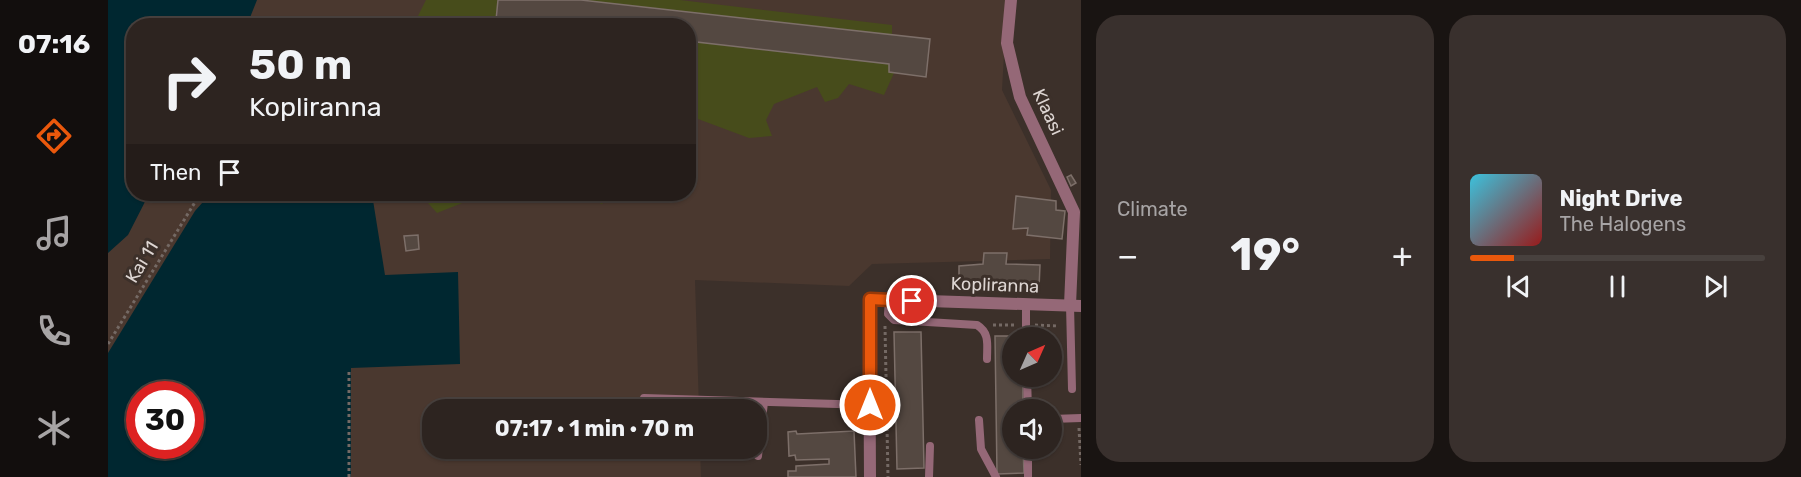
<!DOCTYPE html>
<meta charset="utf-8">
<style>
body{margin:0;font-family:Rubik,sans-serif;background:#39302d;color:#f1f3f6;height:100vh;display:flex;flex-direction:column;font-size:22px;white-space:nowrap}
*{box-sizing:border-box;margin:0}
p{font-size:20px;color:#a7a4a5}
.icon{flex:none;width:33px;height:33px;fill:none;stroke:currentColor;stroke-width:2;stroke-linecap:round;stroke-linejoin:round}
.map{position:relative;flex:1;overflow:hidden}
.drawer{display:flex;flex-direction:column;gap:15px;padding:15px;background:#191412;width:720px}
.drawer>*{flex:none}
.top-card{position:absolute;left:18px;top:18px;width:570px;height:183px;border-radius:24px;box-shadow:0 2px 4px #0004,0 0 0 2px #48413e;background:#2d2420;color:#f1f3f6;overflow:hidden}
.needle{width:39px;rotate:45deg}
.fabs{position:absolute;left:894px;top:327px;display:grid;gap:12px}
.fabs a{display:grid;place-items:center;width:60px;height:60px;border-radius:50%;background:#2d2420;box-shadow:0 2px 4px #0004,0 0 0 2px #48413e;font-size:30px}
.speed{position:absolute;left:18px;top:381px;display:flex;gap:12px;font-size:30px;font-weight:700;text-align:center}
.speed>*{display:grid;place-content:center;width:78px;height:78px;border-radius:50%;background:#2d2420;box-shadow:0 2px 4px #0004,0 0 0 2px #48413e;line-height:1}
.speed .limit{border:9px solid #d22;background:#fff;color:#111}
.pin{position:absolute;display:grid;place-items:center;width:51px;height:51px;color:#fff;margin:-26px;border:3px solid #fff;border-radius:50%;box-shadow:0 2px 6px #0007}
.me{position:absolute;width:66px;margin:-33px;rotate:0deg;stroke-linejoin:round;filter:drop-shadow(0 0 4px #0008)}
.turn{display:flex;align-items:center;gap:21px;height:126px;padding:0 24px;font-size:27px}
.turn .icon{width:78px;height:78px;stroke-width:2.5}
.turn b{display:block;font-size:42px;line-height:51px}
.then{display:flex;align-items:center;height:57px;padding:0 24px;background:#0003;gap:12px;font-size:22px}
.big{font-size:45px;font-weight:700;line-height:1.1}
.drawer .card{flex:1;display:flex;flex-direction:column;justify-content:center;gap:9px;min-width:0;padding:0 21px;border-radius:24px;background:#39302d}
.song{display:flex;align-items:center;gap:18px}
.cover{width:72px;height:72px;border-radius:9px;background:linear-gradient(135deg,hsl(190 70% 55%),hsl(0 70% 35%))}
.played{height:6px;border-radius:3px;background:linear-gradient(90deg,#ea580c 15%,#48413e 15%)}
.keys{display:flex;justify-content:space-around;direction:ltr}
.heat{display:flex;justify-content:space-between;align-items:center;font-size:33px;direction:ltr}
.drawer .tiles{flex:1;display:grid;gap:15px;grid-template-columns:repeat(2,1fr)}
.trip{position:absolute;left:314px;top:399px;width:345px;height:60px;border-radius:24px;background:#2d2420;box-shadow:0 2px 4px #0004,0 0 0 2px #48413e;font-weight:700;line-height:60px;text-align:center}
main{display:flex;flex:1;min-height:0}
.tab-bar{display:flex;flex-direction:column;width:108px;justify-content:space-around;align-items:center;background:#120e0d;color:#a7a4a5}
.tab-bar .icon{width:42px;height:42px}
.tab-bar .on{color:#ea580c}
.tab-bar b{font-size:27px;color:#f1f3f6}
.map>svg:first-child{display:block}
.built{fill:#4a382f;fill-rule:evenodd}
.green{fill:#474c1b}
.water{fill:#002730;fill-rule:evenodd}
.building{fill:#544841;stroke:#7d6f69;stroke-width:1.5}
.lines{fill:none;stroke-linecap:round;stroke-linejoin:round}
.path{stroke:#746964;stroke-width:3;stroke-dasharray:3 3;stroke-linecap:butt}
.lane{stroke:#956877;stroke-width:8}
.street{stroke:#956877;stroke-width:12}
.route-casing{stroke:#983908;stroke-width:15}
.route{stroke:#ea580c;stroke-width:10}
.labels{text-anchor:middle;stroke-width:6;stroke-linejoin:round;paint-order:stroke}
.street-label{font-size:18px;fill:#ddd5d2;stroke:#3c302a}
</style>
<main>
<nav class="tab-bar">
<b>07:16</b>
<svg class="icon on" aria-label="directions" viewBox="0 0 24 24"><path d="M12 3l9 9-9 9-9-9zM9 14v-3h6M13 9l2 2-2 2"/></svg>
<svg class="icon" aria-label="music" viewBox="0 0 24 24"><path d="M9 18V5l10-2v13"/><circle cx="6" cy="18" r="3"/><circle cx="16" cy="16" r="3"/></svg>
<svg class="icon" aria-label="phone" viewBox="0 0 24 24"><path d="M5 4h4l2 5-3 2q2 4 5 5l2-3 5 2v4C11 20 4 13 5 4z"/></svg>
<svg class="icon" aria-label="climate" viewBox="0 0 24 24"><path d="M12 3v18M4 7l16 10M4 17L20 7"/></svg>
</nav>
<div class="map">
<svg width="973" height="477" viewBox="0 0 973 477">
<rect width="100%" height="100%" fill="#3c302a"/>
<path class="built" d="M0,0h899l-5,90 49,100 -1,69 -178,5 -23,22 -154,-6 4,129 -267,1v38l268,1 1,28h-593zM26,26h554v168h-554zM32,394h50v52h-50z"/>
<g class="green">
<polygon points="318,0 390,0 388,20 437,25 305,26"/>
<polygon points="473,0 572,0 784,25 784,35"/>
<polygon points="581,41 781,64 781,72 786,73 776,95 741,84 730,98 717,102 709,87 666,104 658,120 664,136 641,138 590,119 581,124"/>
<polygon points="312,194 377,194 329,213"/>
<polygon points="487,194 515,194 493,204"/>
</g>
<g class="water">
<polygon points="0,0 149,0 139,25 26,26 26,194 41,194 20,235 0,253"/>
<path d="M102,194h162l13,81 73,-3 2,92 -109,4v109h-243v-124l87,-142zM32,394h50v52h-50z"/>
</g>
<g class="building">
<polygon points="390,0 473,0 822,39 818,77 781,72 781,64 580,41 580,26 437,26 388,20"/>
<polygon points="963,175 968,183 963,186 959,177"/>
<polygon points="908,196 948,201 948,210 957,211 954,239 919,235 920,228 905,229"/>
<polygon points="310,235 311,249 298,251 296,236"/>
<polygon points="876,253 899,253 898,264 932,265 931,288 851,285 851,266 875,264"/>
<polygon points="786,332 813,332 816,468 789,469"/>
<polygon points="887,336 914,336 914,338 904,338 904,376 915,376 915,410 904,410 904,448 915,448 916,473 889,474"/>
<polygon points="582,404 604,405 604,410 581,410"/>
<polygon points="688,431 689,434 746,431 748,477 680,477 680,471 688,471 688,466 721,464 721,459 688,460 687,455 681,456 680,432"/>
<polygon points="445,448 542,448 542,458 455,459 455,457 445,457"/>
</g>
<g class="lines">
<g class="path">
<polyline points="885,325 909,325"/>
<polyline points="927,325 951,326"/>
<polyline points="777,326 780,477"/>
<polyline points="0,344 92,194"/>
<polyline points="971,428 973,465"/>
<polyline points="241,477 241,371"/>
</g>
<g class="lane">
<path d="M781,300l-1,14 6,6 83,5c13,8 10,20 10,34"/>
<polyline points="918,304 918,338"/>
<polyline points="962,305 964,389"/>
<polyline points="919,376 920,410"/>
<polyline points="536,398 762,405"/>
<polyline points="944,419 973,418"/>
<polyline points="871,420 873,449 888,477"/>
<polyline points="650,456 656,402"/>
<polyline points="821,477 822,446"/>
<polyline points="920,477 920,448"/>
</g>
<g class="street">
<polyline points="903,0 899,43 912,97 966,212 962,305"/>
<polyline points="762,477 761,299 973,306"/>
</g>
</g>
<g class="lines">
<g class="route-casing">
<polyline id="route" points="762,405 762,299 804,301"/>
</g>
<use href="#route" class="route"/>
</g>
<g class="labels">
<g class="street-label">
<text transform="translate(940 112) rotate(65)" y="6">Klaasi</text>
<text transform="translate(34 262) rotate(-59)" y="6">Kai 11</text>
<text transform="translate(887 285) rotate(2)" y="6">Kopliranna</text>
</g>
</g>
</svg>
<div class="fabs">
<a><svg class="needle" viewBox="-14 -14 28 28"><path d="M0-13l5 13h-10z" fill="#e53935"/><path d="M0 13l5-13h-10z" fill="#a7a4a5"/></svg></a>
<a><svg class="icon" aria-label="sound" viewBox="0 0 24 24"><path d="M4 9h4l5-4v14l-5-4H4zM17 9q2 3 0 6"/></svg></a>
</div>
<div class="speed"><div class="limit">30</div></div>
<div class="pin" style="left:804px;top:301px;background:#d93025"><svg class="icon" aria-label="arrive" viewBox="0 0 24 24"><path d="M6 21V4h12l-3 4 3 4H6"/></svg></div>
<svg class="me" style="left:762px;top:405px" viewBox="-20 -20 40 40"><circle r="17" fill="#ea580c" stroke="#fff" stroke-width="3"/><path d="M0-11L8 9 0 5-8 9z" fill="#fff"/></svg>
<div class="trip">07:17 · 1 min · 70 m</div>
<div class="top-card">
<div class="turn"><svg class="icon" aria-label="right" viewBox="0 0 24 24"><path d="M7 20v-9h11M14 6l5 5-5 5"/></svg><div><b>50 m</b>Kopliranna</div></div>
<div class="then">Then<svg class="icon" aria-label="arrive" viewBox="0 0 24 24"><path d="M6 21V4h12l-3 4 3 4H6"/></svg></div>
</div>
</div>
<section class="drawer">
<div class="tiles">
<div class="card"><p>Climate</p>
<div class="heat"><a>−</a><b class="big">19°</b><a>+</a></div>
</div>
<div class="card">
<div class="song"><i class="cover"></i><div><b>Night Drive</b><p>The Halogens</p></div></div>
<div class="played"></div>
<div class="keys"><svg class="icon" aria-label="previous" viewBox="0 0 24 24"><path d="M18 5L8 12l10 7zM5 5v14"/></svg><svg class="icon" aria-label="pause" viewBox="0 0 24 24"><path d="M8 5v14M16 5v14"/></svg><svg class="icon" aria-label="next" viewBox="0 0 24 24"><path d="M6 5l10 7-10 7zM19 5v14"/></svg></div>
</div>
</div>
</section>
</main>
